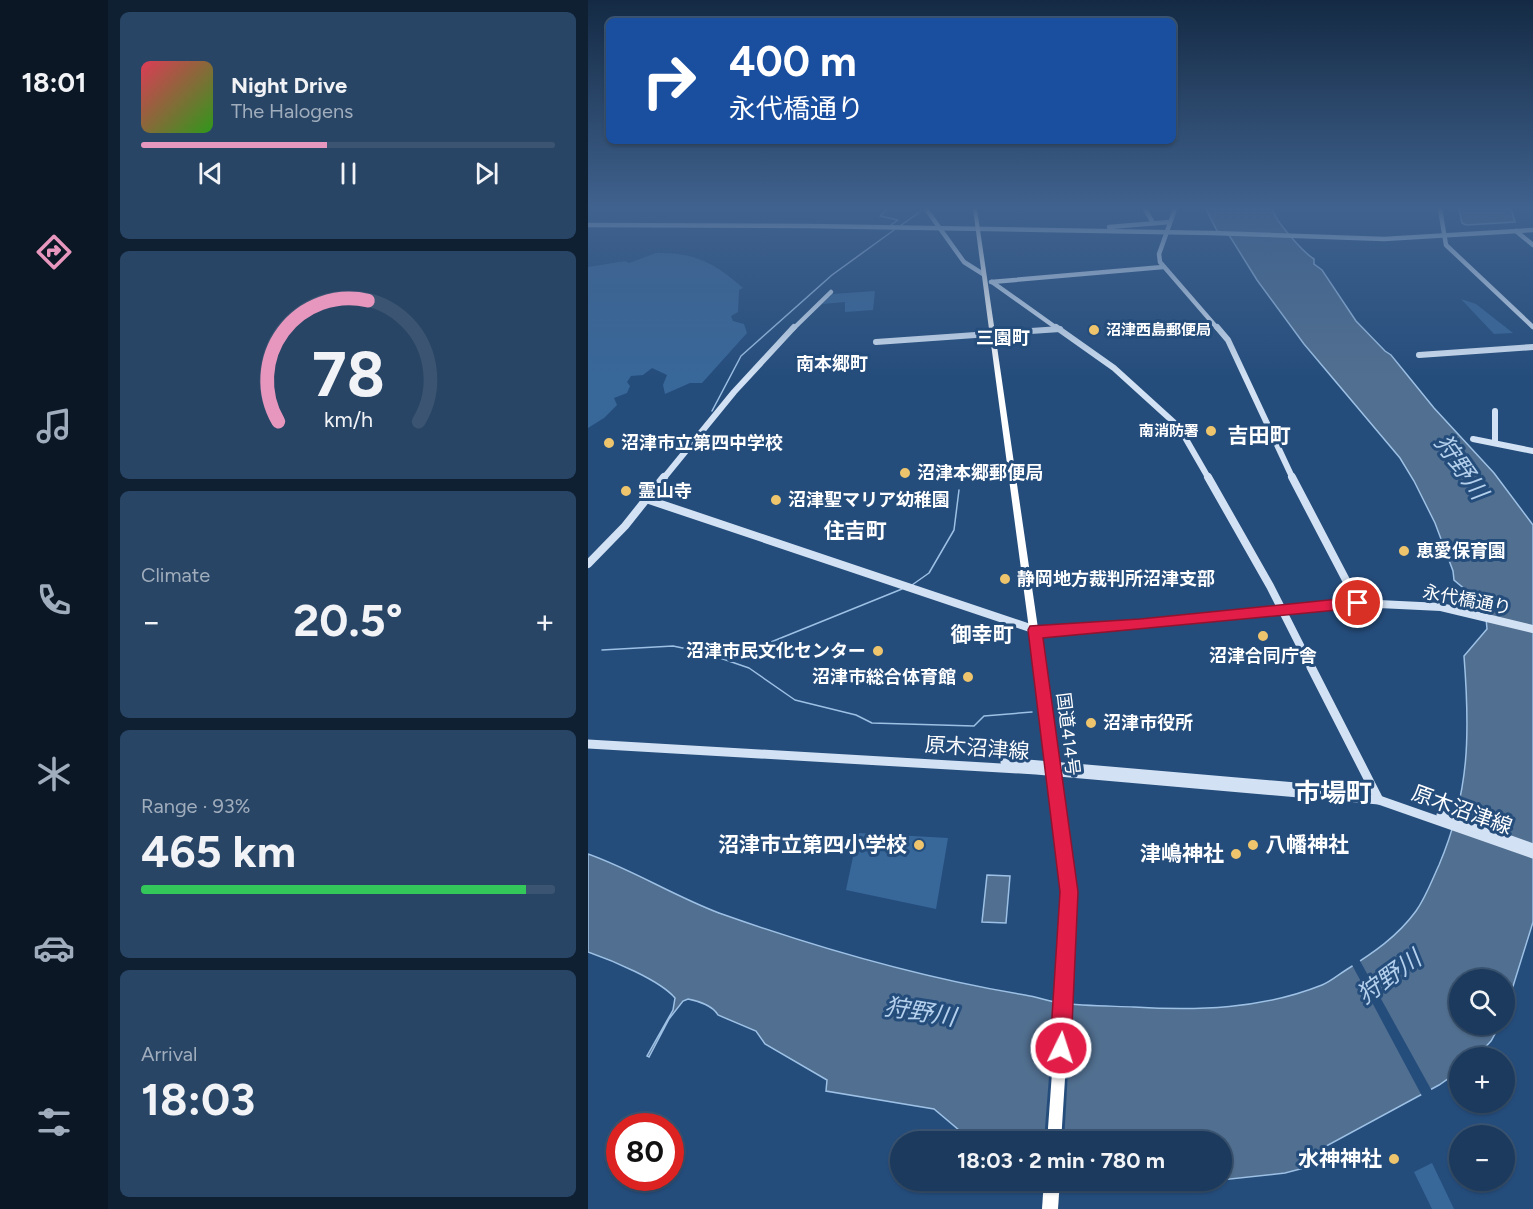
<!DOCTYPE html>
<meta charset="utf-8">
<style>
body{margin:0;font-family:Figtree,"Noto Sans JP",sans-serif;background:#294566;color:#f1f3f6;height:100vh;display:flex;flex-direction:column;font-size:22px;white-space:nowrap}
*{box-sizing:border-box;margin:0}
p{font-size:20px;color:#a0adbc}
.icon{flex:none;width:33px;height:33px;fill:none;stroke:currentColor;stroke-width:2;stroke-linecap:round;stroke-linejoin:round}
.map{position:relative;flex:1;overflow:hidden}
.drawer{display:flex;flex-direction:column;gap:12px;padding:12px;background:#0f2033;width:480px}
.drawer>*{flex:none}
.top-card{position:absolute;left:18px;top:18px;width:570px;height:126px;border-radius:9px;box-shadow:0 2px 4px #0004,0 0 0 2px #3a5472;background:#1a4fa0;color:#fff;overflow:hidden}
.buttons{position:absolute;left:861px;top:969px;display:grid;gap:12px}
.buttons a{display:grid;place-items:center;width:66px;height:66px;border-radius:50%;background:#1c3a5d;box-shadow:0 2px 4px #0004,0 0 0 2px #3a5472;font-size:30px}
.speed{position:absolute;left:18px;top:1113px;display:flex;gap:12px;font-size:30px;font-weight:700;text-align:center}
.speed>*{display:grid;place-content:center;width:78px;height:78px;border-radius:50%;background:#1c3a5d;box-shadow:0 2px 4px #0004,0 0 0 2px #3a5472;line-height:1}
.speed .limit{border:9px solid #d22;background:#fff;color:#111}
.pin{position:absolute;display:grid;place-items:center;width:51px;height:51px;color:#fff;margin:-26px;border:3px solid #fff;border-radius:50%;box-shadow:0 2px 6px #0007}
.me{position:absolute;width:66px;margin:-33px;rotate:4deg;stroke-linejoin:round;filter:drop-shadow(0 0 4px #0008)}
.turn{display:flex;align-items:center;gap:21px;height:126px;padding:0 24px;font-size:27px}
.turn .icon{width:78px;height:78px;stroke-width:2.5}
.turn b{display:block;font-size:42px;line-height:51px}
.big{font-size:45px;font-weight:700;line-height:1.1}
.drawer .card{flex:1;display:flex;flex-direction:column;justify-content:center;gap:9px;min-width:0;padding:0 21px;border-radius:9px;background:#294566}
.drawer .dial{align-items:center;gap:0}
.dial svg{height:156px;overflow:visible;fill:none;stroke:#3a5472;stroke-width:7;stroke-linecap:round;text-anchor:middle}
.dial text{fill:#f1f3f6;stroke:none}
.song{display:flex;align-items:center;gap:18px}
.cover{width:72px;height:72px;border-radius:9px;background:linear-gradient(135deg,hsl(350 70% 55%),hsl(110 70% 35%))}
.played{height:6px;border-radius:3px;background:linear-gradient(90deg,#e797bd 45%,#3a5472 45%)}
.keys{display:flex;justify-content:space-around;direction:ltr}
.heat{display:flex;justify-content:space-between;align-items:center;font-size:33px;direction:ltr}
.charge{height:9px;border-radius:4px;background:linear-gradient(90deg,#34c759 93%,#3a5472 0)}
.trip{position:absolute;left:302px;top:1131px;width:342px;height:60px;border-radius:30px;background:#1c3a5d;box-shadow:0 2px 4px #0004,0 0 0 2px #3a5472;font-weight:700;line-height:60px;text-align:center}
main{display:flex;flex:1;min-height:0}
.menu{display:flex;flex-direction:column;width:108px;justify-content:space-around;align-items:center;background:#0b1725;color:#a0adbc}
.menu .icon{width:42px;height:42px}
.menu .current{color:#e797bd}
.menu b{font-size:27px;color:#f1f3f6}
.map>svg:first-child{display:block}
.green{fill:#386799}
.water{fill:#516f90;stroke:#9dc1e5;stroke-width:1.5}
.pier{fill:#254d7c}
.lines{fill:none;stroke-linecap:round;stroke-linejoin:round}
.stream{stroke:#9dc1e5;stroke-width:1.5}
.secondary-far3{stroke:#d2e2f4;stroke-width:4.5}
.secondary-far2{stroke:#d2e2f4;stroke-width:6}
.secondary-far1{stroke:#d2e2f4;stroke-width:8}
.secondary{stroke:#d2e2f4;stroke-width:9}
.highway{fill:#fff;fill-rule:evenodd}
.route{fill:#e11d48;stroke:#92132f;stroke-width:1.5}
.poi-dot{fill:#eec56d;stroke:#254d7c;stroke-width:2}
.labels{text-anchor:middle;stroke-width:6;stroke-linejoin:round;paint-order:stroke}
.far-poi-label{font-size:15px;font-weight:bold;fill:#fff;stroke:#254d7c;text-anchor:start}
.far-quarter-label{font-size:18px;font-weight:bold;fill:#fff;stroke:#254d7c}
.poi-label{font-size:18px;font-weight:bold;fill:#fff;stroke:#254d7c;text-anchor:start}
.street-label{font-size:18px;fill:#fff;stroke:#254d7c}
.quarter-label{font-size:21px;font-weight:bold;fill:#fff;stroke:#254d7c}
.near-street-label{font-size:21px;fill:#fff;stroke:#254d7c}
.near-poi-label{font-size:21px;font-weight:bold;fill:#fff;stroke:#254d7c;text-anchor:end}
.near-water-label{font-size:24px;font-style:italic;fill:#b4d0ed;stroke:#254d7c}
.near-quarter-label{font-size:26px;font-weight:bold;fill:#fff;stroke:#254d7c}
</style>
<main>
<nav class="menu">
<b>18:01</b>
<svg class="icon current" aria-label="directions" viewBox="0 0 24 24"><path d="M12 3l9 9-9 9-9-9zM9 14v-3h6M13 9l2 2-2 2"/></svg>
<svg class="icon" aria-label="music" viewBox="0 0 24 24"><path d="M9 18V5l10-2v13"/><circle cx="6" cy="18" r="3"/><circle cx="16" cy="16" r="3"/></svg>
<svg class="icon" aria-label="phone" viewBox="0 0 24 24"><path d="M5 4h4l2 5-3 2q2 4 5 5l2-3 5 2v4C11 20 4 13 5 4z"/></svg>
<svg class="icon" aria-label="climate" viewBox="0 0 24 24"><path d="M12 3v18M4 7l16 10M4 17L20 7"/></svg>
<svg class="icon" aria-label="car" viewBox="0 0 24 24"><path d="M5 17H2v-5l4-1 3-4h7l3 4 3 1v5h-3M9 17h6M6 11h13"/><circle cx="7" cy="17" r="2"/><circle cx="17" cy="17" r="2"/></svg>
<svg class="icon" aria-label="filters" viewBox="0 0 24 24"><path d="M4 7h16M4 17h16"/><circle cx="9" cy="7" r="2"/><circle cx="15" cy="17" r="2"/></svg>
</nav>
<section class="drawer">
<div class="card">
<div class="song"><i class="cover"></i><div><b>Night Drive</b><p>The Halogens</p></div></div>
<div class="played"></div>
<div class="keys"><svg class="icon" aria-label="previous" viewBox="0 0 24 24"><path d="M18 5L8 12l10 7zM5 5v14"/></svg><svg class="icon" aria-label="pause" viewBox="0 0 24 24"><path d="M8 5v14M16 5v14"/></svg><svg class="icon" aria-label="next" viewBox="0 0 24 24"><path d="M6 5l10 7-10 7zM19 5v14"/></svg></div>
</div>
<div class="card dial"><svg viewBox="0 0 100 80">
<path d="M14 69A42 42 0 1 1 86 69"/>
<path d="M14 69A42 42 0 0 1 60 7" stroke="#e797bd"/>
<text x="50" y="56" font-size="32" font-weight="700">78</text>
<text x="50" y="72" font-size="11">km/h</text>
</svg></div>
<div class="card"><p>Climate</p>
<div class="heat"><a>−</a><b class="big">20.5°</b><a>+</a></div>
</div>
<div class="card"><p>Range · 93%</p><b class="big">465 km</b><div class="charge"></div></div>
<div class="card"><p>Arrival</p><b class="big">18:03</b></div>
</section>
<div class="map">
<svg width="945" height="1209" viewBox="0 0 945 1209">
<rect width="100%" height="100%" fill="#254d7c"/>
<g class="green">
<path d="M68,253c38,-1 59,10 87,35l-4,2 -1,22 -7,4 2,5 11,3 3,9 -45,50h-12l-25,11 -2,-9 4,-10 -15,-7 -9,7 -12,1 -4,6 3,4 -3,7 -13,5 3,7 -13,13 -16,10v-161l37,-6 4,2z"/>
<polygon points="287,291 285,310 257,312 257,302 234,304 245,294"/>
<polygon points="873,299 888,304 925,333 906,334"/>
<polygon points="270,833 360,838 348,909 258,890"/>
<polygon points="844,1163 866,1209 844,1209 826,1172"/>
</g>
<g class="water">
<path d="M618,209h67c0,10 31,44 41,50v5l8,6 34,51 29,30 6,4 43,53 60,65 39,52v397l-28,90 -1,-32h-44v44l40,1 -9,16 -15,16 -16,1 -1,13 -20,14 -122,66 -5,15 -27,7 -64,7v-38l-249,-1 -38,-32 -108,-18 1,-11 -62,-36 -9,-13 -38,-16c-5,-9 -20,-14 -30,-16l-5,2 -14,18 -20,38 -2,-1 26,-46 2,-12c-15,-18 -64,-38 -87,-46v-98c45,16 86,42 131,59 99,35 203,65 306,82 12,2 23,6 34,8 25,3 50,3 75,4 63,4 128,2 188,-22 8,-3 16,-10 24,-15 27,-17 51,-33 70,-59 10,-14 16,-31 23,-46 31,-73 31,-132 25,-209l23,-27 -2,-23 -31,-26 -1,-9 -18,-48 -21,-42 -14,-23 -96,-114 -47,-64 -28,-45 -12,-4z"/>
<polygon points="871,209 923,209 927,222 878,225 874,223"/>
<polygon points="399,875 422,876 418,923 394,922"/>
</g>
<g class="pier">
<polygon points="771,959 844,1091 834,1096 763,963"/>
<polygon points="467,999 484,1001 476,1142 456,1141"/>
</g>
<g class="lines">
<g class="stream">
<polyline points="300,209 292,216 310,220 303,225"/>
<polyline points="312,226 333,211"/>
<polyline points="124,411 153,356 244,275 306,230"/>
<polyline points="324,585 341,573 366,530 371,490"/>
<polyline points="14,650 85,646 133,656 132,658 161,668 207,700 268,715 284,723 386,726 396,716 444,712"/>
<polyline points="134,656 146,657 314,589"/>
</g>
<g class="secondary-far3">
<polyline points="338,209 376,262 395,274"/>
<polyline points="557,209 565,223"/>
<polyline points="587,209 571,254 572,262 630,329"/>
<polyline points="852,209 858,245 945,327"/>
<polyline points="0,225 222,226 624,233 796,239 945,230"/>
<polyline points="521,227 582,222"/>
<polyline points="928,231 945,245"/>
<polyline points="403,282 575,267"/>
<polyline points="404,282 470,329"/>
<polyline points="205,329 243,292"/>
</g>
<g class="secondary-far2">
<polyline points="468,327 526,368 591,427 621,479"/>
<polyline points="629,327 640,340 705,479"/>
<polyline points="288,342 472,329"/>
<polyline points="831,355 945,347"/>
<polyline points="907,411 907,443"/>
<polyline points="885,439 945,451"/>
<polyline points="75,479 146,392 206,327"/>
</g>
<g class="secondary-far1">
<polyline points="620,477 682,586 724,669"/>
<polyline points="704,477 770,603"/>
<polyline points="58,499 457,633 770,603 853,607 945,629"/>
<polyline points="0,564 37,526 76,477"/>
</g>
<g class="secondary">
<polyline points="723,667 791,800"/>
<polyline points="0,744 448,770 791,800 945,854"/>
<polyline points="417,762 731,789"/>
<polyline points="853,815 945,848"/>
</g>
<g class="highway">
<polygon points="385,209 389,209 485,869 487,920 473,1142 459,1142 475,920 473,869"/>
<polygon points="456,1180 472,1180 470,1209 454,1209"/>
</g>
</g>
<linearGradient id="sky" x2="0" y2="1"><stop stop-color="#142a44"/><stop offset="0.55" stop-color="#40628e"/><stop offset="1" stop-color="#40628e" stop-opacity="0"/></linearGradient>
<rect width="945" height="378" fill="url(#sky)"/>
<polygon class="route" points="770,597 777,603 770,608 455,638 490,892 483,1048 480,1055 473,1058 465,1055 462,1048 472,892 440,630 442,626 552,619"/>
<g class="poi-dot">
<circle cx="506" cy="330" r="6"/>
<circle cx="623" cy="431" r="6"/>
<circle cx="21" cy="443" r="6"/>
<circle cx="317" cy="473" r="6"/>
<circle cx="38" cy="491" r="6"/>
<circle cx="188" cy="500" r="6"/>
<circle cx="816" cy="551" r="6"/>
<circle cx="417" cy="579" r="6"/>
<circle cx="675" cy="636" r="6"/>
<circle cx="290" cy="651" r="6"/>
<circle cx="380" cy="677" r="6"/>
<circle cx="503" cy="723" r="6"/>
<circle cx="331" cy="845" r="6"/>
<circle cx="665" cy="845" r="6"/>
<circle cx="648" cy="854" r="6"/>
<circle cx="806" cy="1159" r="6"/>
</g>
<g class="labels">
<g class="far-poi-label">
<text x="518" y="335">沼津西島郵便局</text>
<text x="611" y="436" text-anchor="end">南消防署</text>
</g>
<g class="far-quarter-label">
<text x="415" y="344">三園町</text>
<text x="244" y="370">南本郷町</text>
</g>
<g class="poi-label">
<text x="33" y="449">沼津市立第四中学校</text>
<text x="329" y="479">沼津本郷郵便局</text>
<text x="50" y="497">霊山寺</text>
<text x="200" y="506">沼津聖マリア幼稚園</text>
<text x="828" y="557">恵愛保育園</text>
<text x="429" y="585">静岡地方裁判所沼津支部</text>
<text x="278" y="657" text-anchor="end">沼津市民文化センター</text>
<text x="675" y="662" text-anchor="middle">沼津合同庁舎</text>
<text x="368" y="683" text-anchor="end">沼津市総合体育館</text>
<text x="515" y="729">沼津市役所</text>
</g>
<g class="street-label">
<text transform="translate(879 600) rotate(11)" y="6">永代橋通り</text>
<text transform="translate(480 734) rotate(83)" y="6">国道414号</text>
</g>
<g class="quarter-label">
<text x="671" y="443">吉田町</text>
<text x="267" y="538">住吉町</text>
<text x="394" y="642">御幸町</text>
</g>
<g class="near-street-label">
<text transform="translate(389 748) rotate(4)" y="7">原木沼津線</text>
<text transform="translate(874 810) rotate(20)" y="7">原木沼津線</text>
</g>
<g class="near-poi-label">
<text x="319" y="852">沼津市立第四小学校</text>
<text x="677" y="852" text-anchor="start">八幡神社</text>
<text x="636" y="861">津嶋神社</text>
<text x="794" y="1166">水神神社</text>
</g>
<g class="near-water-label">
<text transform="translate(873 467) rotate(55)" y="8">狩野川</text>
<text transform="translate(801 977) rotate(-36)" y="8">狩野川</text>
<text transform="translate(332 1012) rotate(9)" y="8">狩野川</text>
</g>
<g class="near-quarter-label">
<text x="745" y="802">市場町</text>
</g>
</g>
</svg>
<div class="buttons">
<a><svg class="icon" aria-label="search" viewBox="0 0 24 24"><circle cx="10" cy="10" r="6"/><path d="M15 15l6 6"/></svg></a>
<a>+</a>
<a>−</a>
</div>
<div class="speed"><div class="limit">80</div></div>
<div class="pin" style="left:770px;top:603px;background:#d93025"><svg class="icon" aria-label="arrive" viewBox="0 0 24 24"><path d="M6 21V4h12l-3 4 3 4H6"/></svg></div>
<svg class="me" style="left:473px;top:1048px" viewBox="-20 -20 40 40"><circle r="17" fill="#e11d48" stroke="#fff" stroke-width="3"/><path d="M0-11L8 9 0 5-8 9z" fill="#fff"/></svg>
<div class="trip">18:03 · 2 min · 780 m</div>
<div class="top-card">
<div class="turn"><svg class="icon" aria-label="right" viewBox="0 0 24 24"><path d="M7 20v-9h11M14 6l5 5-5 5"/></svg><div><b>400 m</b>永代橋通り</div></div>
</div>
</div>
</main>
